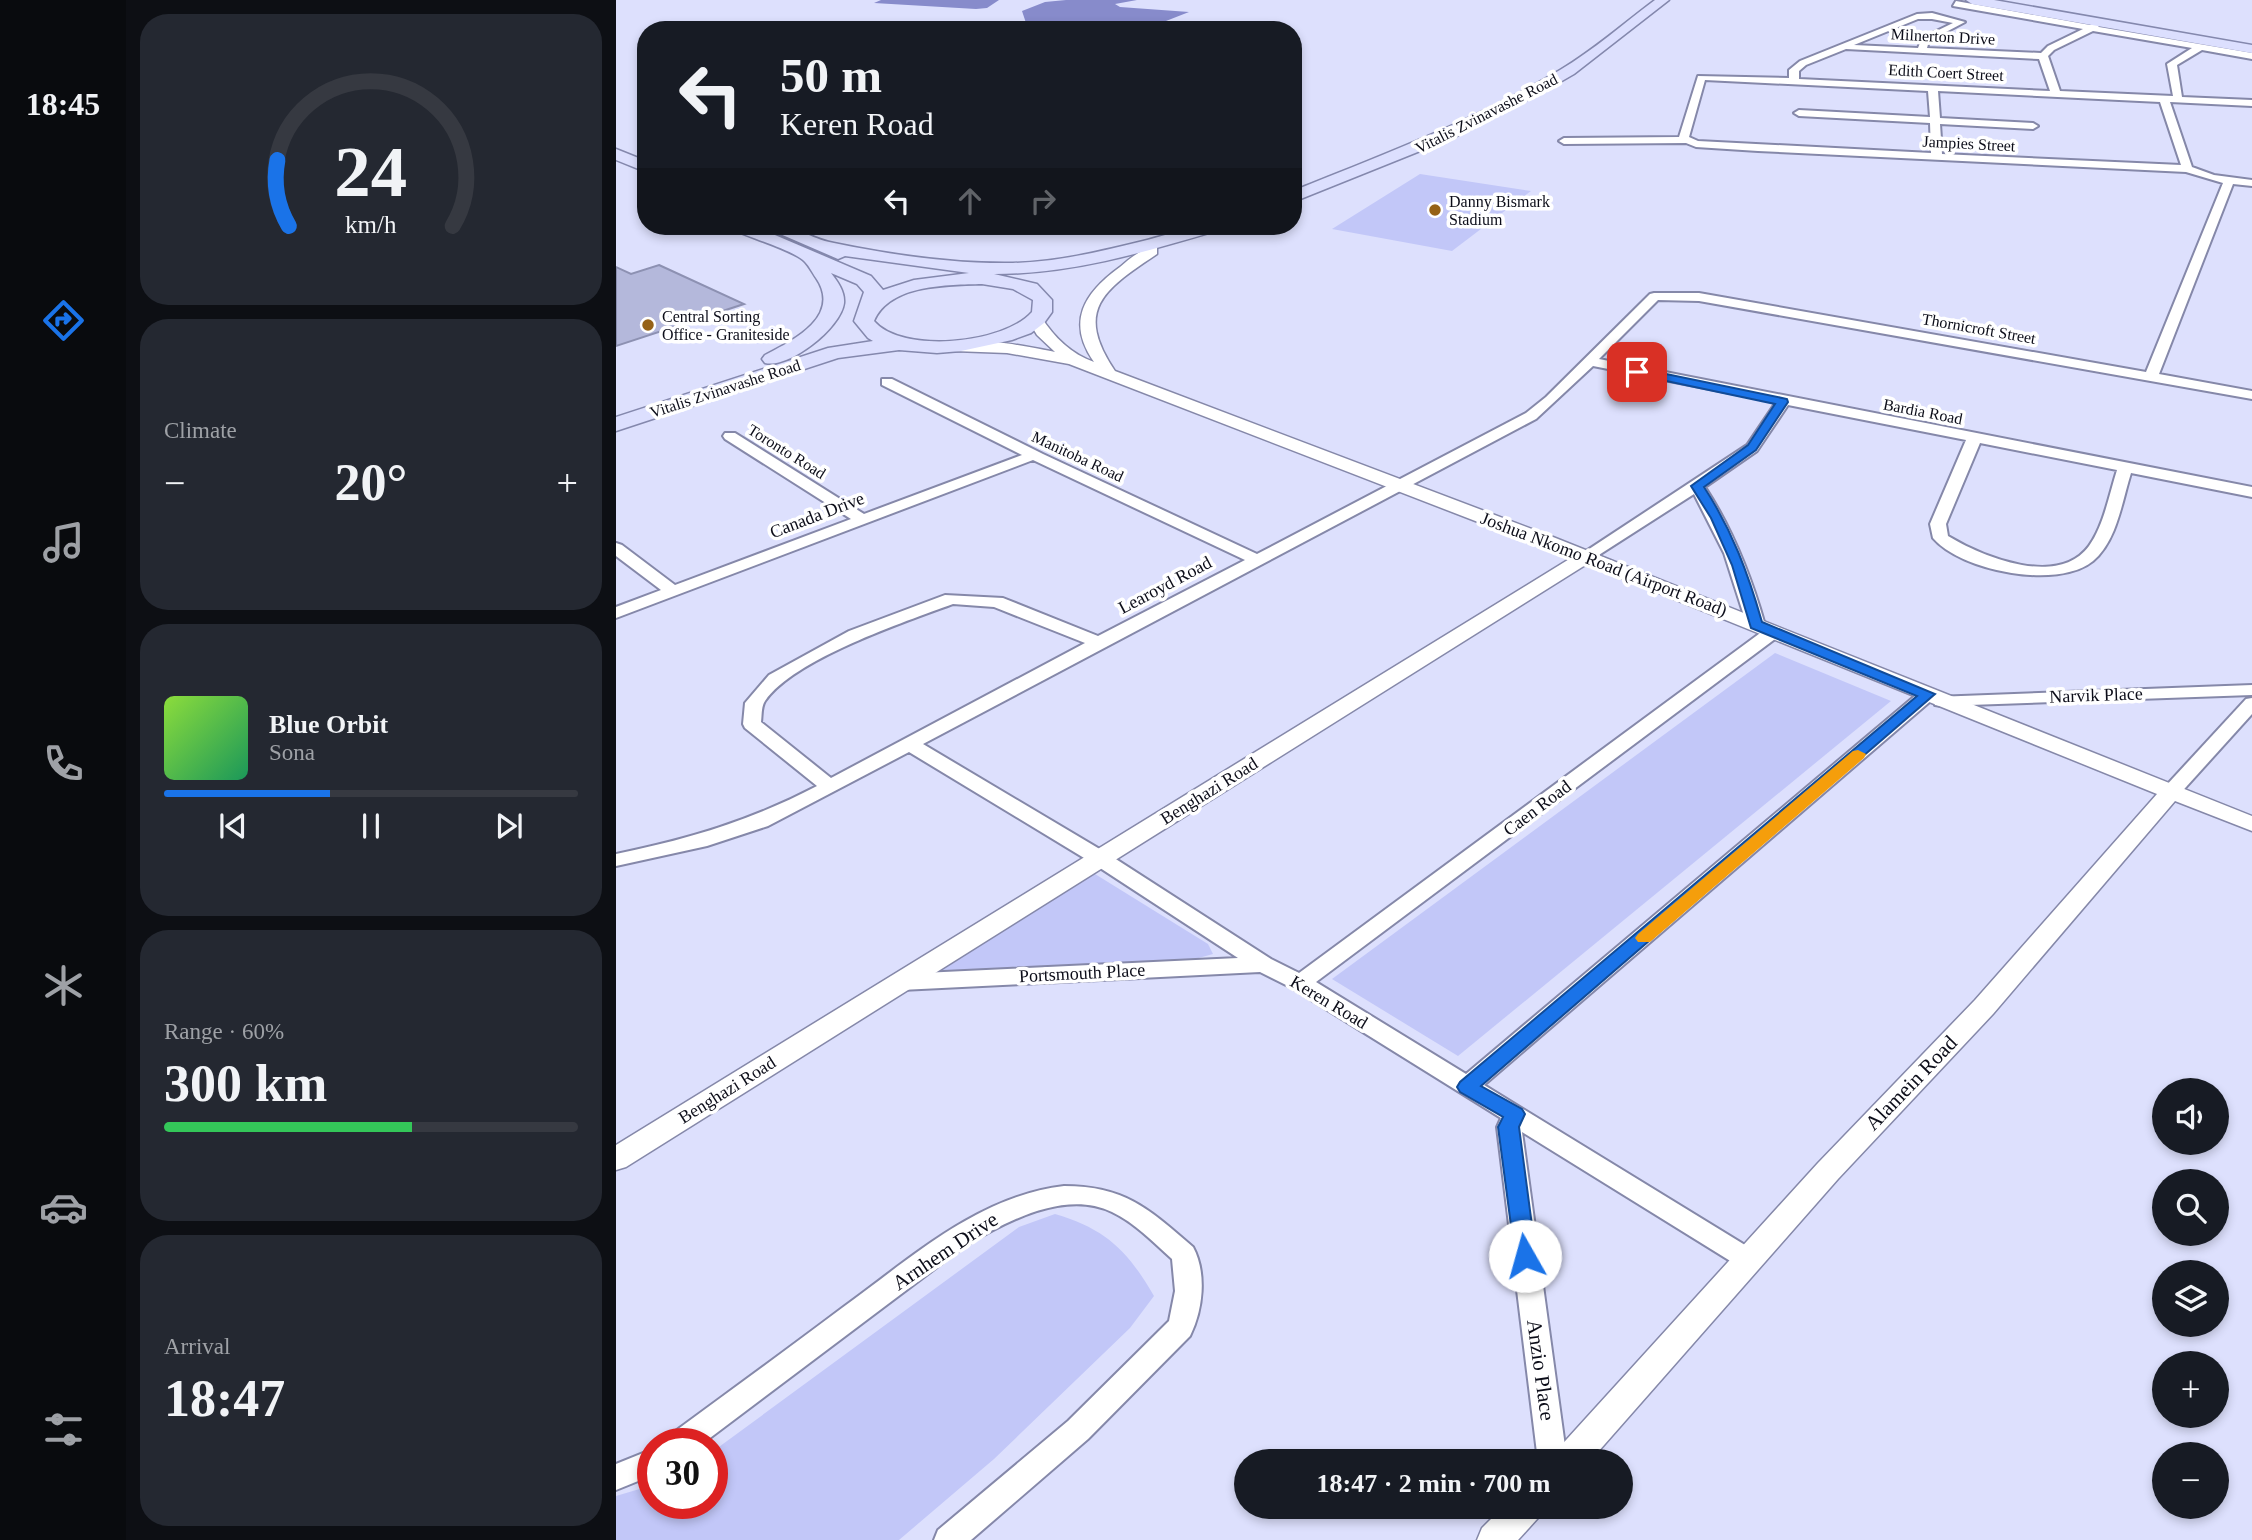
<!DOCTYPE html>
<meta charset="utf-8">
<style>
body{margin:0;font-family:"Times New Roman",serif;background:#242831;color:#f1f3f6;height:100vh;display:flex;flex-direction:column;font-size:26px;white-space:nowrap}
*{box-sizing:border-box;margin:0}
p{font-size:23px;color:#9ea1a6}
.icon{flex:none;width:38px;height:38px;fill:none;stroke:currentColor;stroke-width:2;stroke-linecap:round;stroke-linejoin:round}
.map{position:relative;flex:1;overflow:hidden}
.drawer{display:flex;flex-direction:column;gap:14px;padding:14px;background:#0d0f14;width:490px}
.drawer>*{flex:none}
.hud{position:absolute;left:21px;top:21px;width:665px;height:214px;border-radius:28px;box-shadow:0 4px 10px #0003;background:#171b24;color:#f1f3f6;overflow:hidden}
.tools{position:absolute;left:1536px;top:1078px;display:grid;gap:14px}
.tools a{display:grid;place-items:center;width:77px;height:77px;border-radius:50%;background:#171b24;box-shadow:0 4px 10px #0003;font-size:35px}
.speed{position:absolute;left:21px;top:1428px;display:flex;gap:14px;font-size:35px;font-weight:700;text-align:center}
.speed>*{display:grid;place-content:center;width:91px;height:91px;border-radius:50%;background:#171b24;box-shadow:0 4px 10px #0003;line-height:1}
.speed .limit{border:10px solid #d22;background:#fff;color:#111}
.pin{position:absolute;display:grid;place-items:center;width:60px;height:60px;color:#fff;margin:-30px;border-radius:14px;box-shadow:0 4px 10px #0006}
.me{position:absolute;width:77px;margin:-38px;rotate:353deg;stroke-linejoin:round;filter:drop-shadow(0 0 5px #0008)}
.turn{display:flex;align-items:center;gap:24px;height:147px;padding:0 28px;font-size:32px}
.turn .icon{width:91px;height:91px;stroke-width:2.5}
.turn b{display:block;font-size:49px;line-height:60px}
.lanes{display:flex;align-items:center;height:66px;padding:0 28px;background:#0003;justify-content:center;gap:35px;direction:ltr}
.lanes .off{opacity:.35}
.big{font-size:52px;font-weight:800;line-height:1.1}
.drawer .card{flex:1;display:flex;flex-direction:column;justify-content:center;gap:10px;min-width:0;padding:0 24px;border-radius:28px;background:#242831}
.drawer .dial{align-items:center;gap:0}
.dial svg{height:182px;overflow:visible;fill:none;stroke:#363941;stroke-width:7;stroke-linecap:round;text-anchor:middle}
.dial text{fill:#f1f3f6;stroke:none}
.song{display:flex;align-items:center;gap:21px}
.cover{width:84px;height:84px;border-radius:10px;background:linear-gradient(135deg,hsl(90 70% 55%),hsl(150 70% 35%))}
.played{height:7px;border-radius:4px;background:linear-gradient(90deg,#1a73e8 40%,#363941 40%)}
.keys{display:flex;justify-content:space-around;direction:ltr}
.heat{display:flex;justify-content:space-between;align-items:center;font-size:38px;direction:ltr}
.charge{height:10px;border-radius:5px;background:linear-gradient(90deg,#34c759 60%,#363941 0)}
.trip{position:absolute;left:618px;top:1449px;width:399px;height:70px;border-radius:35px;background:#171b24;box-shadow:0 4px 10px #0003;font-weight:800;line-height:70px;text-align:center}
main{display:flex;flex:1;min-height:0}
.menu{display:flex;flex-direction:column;width:126px;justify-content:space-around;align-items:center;background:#090b0e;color:#9ea1a6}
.menu .icon{width:49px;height:49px}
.menu .selected{color:#1a73e8}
.menu b{font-size:32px;color:#f1f3f6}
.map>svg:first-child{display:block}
.green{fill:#c2c7f8}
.water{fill:#878bcb}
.building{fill:#b4b8db;stroke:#8d91b2;stroke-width:2}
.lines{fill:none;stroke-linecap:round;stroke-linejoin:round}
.minor-casing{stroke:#8588a9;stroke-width:4}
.tertiary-casing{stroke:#8588a9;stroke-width:3}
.primary-casing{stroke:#8488ad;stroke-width:3}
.minor{fill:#fff;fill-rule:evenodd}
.tertiary{fill:#fff;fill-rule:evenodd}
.primary{fill:#dcdffe;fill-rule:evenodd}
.route{fill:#1a73e8;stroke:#114b97;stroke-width:2}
.slow{fill:#f59e0b}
.poi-dot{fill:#966216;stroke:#fff;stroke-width:2.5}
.labels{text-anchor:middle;stroke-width:7;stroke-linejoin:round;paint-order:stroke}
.far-street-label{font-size:16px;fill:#0c0d19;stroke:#fff}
.far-poi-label{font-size:16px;fill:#0c0d19;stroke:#fff;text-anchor:start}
.street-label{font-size:18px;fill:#0c0d19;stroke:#fff}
.near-street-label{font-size:21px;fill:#0c0d19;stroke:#fff}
</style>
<main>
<nav class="menu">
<b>18:45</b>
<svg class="icon selected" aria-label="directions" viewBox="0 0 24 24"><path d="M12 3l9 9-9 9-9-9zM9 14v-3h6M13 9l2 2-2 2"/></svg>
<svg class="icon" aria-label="music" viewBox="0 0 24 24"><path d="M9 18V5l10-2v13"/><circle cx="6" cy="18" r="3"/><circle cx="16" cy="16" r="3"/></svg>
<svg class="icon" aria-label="phone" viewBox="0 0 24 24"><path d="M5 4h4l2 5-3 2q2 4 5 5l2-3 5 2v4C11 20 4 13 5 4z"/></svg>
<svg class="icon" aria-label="climate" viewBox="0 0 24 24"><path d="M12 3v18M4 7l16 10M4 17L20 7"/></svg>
<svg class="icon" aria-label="car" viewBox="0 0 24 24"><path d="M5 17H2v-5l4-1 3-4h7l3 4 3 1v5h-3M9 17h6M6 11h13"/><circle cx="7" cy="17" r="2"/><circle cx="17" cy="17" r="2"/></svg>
<svg class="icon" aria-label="filters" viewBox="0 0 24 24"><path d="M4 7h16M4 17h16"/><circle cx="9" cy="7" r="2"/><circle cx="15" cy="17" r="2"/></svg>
</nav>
<section class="drawer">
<div class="card dial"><svg viewBox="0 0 100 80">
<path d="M14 69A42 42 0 1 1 86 69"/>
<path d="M14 69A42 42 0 0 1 9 40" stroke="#1a73e8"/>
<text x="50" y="56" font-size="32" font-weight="700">24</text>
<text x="50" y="72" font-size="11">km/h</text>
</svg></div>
<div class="card"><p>Climate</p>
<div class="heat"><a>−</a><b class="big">20°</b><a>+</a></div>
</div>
<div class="card">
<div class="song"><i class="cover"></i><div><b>Blue Orbit</b><p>Sona</p></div></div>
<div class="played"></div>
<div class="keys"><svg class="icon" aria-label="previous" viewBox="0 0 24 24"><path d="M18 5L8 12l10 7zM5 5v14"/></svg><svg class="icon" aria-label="pause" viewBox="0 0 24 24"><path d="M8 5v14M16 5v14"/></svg><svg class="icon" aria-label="next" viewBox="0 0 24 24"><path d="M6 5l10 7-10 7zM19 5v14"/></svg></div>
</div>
<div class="card"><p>Range · 60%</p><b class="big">300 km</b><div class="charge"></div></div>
<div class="card"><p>Arrival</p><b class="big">18:47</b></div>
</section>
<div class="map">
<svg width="1636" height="1540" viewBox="0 0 1636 1540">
<rect width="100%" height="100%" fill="#dde0fd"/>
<g class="green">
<polygon points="804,174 915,191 836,251 716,229"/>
<polygon points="1159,653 1275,701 842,1056 716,979"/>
<polygon points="479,874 592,944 597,954 579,959 325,973 318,971"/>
<path d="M439,1214c51,15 73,37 99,82l-24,32 -136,131 -95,81h-283v-44l37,-11v18h59v-51l307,-225z"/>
</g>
<g class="water">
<polygon points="265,0 383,0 371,8 360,9 258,3"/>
<polygon points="450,0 521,0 499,4 504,7 573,12 550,21 539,30 409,30 410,23 406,11 429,2"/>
</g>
<polygon class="building" points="43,265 128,304 0,346 0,267 15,274"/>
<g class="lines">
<g class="minor-casing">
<g id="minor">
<path d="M1340,1l134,24 5,-2 4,4 153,26v6l-50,-9 -25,15 5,32 70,3v6l-82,-4 22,65 22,8 38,5v6l-19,-2 -74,190 93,17v8l-553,-98 -41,-1 -59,59 653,128v10l-121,-24c-9,28 -14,68 -38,88 -35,29 -132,10 -160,-23l-3,-14 36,-84 -178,-35 -31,46 -52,36c28,43 46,89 60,138l-9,5 -9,-5 -23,-72 -30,-59 -103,66 -6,2 -8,-5 170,-112 29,-43 -183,-36 -57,53 -613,325 185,110 163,105 28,14 468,-345h12l3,4 -3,4 -463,346 150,92 456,-384h12l3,4 -2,3 317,-12v10l-311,11 -6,-1 -2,-6 -449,386 274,168 4,7 -4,7 -9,3 -9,-3 -218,-135 45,329h-29l-41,-334 4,-9 -209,-130 -32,-16 -359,18 -8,-3 -3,-5 3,-5 8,-3 337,-16 -144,-94 -185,-112 -141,74 -61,20 -91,20v-12c73,-15 134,-33 201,-68l-72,-58 -2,-4 2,-21 24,-28 80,-44 96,-36 58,3 95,38 147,-76 -212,-100 -417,158v-11l45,-17 -45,-34v-13l6,2 53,40 176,-66 -126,-80 -2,-3 2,-3h10l129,81 158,-59 -140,-70v-6h10l151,75 214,100 269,-141 20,-16 104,-103 4,-1h45l447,79 77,-189 -37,-11 -428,-21 -62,-4 -10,-4 -122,1 -5,-3 5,-3 115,-1 19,-61 91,2v-8l11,-9 117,-47 15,-1 33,9 -36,19 -2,7 114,5 7,-7 35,-17 -130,-23zM1302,19h14l21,4 -31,15 -4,10 -64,-3zM1477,31l99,17 -25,16 6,32 -113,-5 -12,-35 6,-6zM1230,49l193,10 11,32 -251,-12v-8l7,-6zM1089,80l223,11 2,26 -131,-7 -5,3 5,3 131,7 1,30 -233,-12 -9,-4zM1322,91l222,11 21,63 -239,-11 -2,-30 93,5 5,-3 -5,-3 -93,-5zM1364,443l137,27c-8,25 -13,55 -28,76 -31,42 -106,11 -141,-10l-2,-12zM337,604l41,3 91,36 -254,135 -70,-56c1,-7 0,-15 4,-21 29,-42 139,-79 188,-97z"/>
<polygon points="1636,698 1636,714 1561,797 1547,797 1544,793 1547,789 1630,699"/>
<path d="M448,1186c61,0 85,23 129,61 14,26 10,63 -3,89l-102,103 -117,101h-37l4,-10 130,-109 101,-100 6,-30 -3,-32c-19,-17 -37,-36 -60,-47 -47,-23 -107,10 -147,34l-263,198h-36l4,-9c57,-42 115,-84 172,-127 68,-49 136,-112 222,-122z"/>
<polygon points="37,1449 37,1475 0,1490 0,1464"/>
</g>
</g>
<g class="tertiary-casing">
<g id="tertiary">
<path d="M536,247l5,1v6c-52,35 -84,55 -42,117l438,166 699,279v15l-77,-30 -182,213 -155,165 -248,282h-38l5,-11 261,-287 157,-163 182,-206 -570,-230 -961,603 -10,3v-25l955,-587 -502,-194 -62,-11 -53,-2 -8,-5c14,-14 88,2 109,6l-18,-17 -9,-15 8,-5 5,2c13,20 30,37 53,45 -28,-40 -10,-69 26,-95 9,-8 20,-17 32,-20z"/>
<polygon points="887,1507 928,1507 922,1518 902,1540 861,1540 866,1528"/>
</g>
</g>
<g class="primary-casing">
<g id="primary">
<path d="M1039,0h14l-95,74 -26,15 -93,48 -162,65v-11c91,-37 183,-71 267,-121 34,-20 64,-47 95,-70z"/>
<polygon points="1350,0 1378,0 1636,45 1636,53 1356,4"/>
<polygon points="0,149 30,161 30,172 0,160"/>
<path d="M114,226h24l117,50 12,14 31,-10 55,-7 -124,-17 -7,3 -67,-29 -3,-4c31,-1 39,12 66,17 58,12 119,21 179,20 43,-1 85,-11 126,-21 29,-7 53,-17 83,-16l-3,4c-74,22 -146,44 -225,44l43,10 15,16v12l-8,11 -13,10 -19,7 -51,11 -24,2 -38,-3 -61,8 -222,73v-14l212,-69 45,-7 -5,-3 -14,-17 10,-29 -7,-8 -26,-11c7,9 14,19 13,30 -3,25 -55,66 -79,60l-3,-4 3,-4c29,-15 77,-39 51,-77 -4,-6 -8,-14 -13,-18 -14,-11 -52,-22 -70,-30zM366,284l31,5 20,11 -1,12c-28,32 -130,42 -158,9 16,-37 74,-36 108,-37z"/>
</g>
</g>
<use href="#minor" class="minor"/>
<use href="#tertiary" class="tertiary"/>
<use href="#primary" class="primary"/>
</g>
<path class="route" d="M1021,368l150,31 1,3 -32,48 -52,37c28,43 44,86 58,135l173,72 -454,392 41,23 3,5 -6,13 17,129 -3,6 -8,2 -7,-2 -3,-6 -17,-129 5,-10 -43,-25 -3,-5 3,-5 457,-386 -166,-68 -19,-63 -21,-47 -20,-32 57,-41 27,-41 -142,-30v-5z"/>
<polygon class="slow" points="1242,750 1250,754 1248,758 1034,942 1022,942 1019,938 1022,934 1237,751"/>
<g class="poi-dot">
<circle cx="819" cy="210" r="7"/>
<circle cx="32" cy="325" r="7"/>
</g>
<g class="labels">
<g class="far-street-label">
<text transform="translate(1327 36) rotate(3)" y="6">Milnerton Drive</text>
<text transform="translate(1330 72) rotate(3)" y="6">Edith Coert Street</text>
<text transform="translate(870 113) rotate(-27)" y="6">Vitalis Zvinavashe Road</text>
<text transform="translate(1353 143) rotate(3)" y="6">Jampies Street</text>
<text transform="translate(1363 328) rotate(10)" y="6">Thornicroft Street</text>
<text transform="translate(109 388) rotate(-18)" y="6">Vitalis Zvinavashe Road</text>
<text transform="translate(1307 411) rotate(11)" y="6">Bardia Road</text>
<text transform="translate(171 451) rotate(32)" y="6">Toronto Road</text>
<text transform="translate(462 456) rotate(25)" y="6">Manitoba Road</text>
</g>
<g class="far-poi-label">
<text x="833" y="207">Danny Bismark<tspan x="833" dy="18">Stadium</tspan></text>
<text x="46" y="322">Central Sorting<tspan x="46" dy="18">Office - Graniteside</tspan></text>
</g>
<g class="street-label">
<text transform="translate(201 515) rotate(-21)" y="6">Canada Drive</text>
<text transform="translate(988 564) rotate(21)" y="6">Joshua Nkomo Road (Airport Road)</text>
<text transform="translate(549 585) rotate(-28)" y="6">Learoyd Road</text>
<text transform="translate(1480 695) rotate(-2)" y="6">Narvik Place</text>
<text transform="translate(593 791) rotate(-32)" y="6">Benghazi Road</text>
<text transform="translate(921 808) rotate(-37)" y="6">Caen Road</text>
<text transform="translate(466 973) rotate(-3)" y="6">Portsmouth Place</text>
<text transform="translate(713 1002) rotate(31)" y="6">Keren Road</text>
<text transform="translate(111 1090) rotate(-32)" y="6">Benghazi Road</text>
</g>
<g class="near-street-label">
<text transform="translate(1295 1083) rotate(-46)" y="7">Alamein Road</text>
<text transform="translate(329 1251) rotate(-34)" y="7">Arnhem Drive</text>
<text transform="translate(925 1370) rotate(82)" y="7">Anzio Place</text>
</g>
</g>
</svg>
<div class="tools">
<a><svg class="icon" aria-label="sound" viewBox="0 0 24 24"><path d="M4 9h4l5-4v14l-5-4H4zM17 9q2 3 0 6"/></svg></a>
<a><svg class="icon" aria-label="search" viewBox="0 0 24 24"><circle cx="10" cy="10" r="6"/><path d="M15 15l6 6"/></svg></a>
<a><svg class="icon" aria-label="layers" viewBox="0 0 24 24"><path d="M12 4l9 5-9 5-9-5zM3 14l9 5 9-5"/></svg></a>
<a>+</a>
<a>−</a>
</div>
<div class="speed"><div class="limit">30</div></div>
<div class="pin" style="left:1021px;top:372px;background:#d93025"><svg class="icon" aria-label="arrive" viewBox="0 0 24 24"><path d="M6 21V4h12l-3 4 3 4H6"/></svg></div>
<svg class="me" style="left:909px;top:1256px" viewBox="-20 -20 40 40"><circle r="19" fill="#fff"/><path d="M0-13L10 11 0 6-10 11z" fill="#1a73e8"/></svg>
<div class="trip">18:47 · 2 min · 700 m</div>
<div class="hud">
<div class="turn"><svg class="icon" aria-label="left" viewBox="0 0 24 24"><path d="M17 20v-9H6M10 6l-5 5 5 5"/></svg><div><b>50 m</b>Keren Road</div></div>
<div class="lanes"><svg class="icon" aria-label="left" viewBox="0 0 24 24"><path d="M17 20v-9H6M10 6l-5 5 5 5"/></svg><svg class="icon off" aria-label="ahead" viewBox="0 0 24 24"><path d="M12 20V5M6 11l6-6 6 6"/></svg><svg class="icon off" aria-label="right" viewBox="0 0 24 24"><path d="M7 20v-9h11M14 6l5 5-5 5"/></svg></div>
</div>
</div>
</main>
